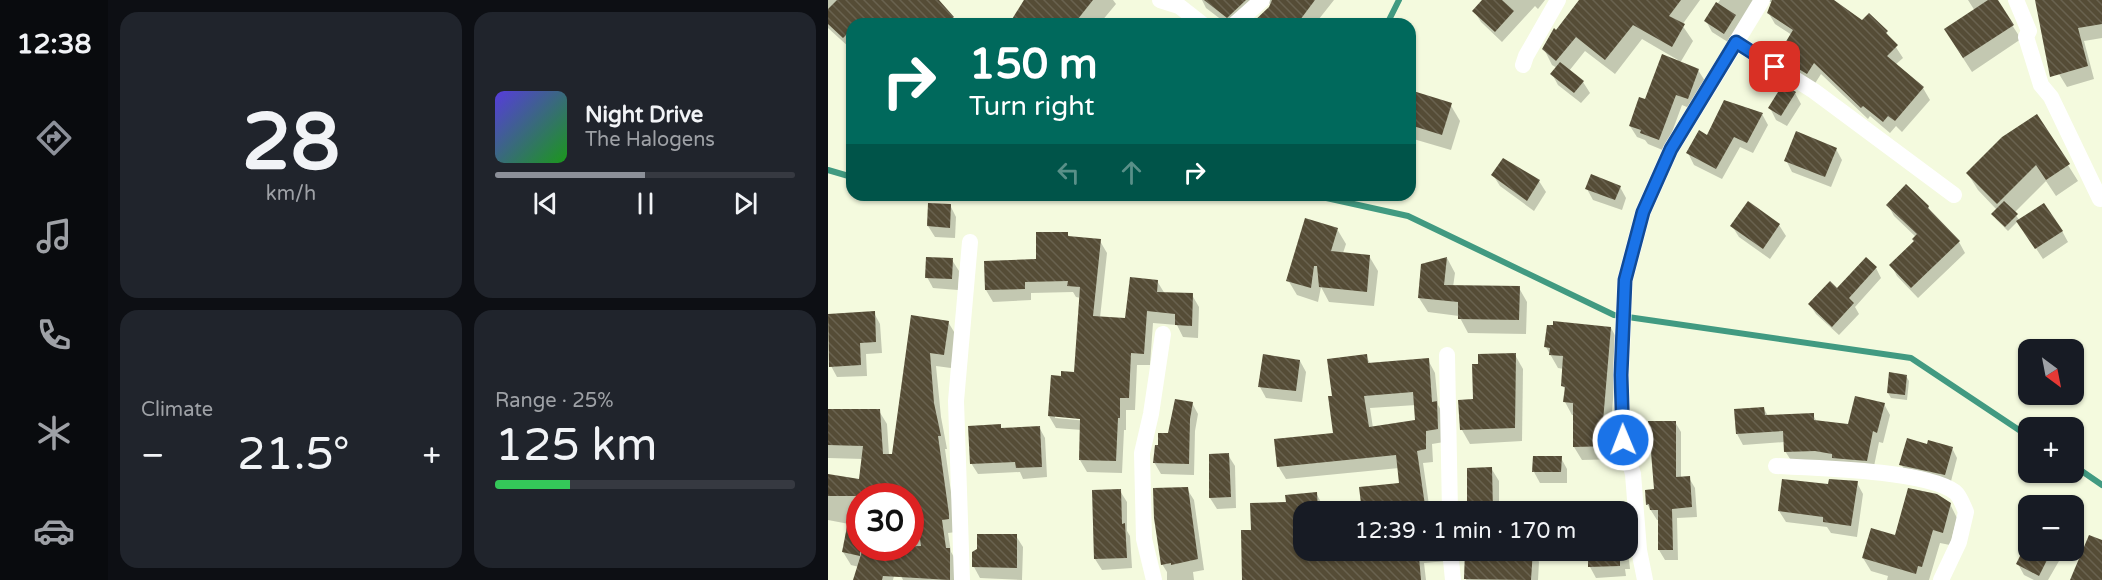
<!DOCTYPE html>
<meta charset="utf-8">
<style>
body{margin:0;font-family:"Varela Round",sans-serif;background:#20242c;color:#f1f3f6;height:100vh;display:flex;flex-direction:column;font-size:22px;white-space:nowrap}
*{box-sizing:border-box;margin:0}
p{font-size:20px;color:#9ea1a6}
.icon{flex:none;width:33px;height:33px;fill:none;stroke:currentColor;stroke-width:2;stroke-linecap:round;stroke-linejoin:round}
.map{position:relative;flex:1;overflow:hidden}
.details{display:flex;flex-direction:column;gap:12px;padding:12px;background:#0d0f14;width:720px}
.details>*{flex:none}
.banner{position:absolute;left:18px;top:18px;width:570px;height:183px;border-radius:18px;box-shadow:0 2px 4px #0004;background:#00695c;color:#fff;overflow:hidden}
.needle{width:39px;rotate:148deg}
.fabs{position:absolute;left:1190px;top:339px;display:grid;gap:12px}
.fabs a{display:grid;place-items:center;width:66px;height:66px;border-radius:12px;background:#171b24;box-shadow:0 2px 4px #0004;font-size:30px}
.speed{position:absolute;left:18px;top:483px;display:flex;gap:12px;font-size:30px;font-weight:700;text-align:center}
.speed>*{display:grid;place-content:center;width:78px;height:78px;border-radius:50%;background:#171b24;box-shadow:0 2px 4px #0004;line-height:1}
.speed .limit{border:9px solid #d22;background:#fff;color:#111}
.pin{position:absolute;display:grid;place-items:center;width:51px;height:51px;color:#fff;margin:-26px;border-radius:12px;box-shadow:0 3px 9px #0006}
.me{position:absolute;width:66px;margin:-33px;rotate:359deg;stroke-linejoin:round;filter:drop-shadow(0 0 4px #0008)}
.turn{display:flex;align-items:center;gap:21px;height:126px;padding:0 24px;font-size:27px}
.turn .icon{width:78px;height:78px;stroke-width:2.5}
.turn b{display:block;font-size:42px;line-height:51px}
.lanes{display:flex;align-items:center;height:57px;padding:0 24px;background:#0003;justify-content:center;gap:30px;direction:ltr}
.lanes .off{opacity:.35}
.big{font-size:45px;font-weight:600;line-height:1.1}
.details .widget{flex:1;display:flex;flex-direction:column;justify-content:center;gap:9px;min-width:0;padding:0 21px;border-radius:18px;background:#20242c}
.details .dial{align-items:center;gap:0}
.dial b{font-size:78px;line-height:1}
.song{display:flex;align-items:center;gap:18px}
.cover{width:72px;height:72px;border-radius:9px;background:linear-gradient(135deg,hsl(250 70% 55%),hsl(120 70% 35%))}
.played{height:6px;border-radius:3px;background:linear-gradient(90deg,#8c9099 50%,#363941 50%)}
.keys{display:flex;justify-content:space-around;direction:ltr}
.heat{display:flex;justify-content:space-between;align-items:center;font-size:33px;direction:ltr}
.charge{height:9px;border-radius:4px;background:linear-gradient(90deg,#34c759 25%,#363941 0)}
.details .tiles{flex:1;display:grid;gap:12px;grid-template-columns:repeat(2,1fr)}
.trip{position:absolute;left:465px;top:501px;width:345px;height:60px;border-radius:18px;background:#171b24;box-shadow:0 2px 4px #0004;font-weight:600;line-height:60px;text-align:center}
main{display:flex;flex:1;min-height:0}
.tab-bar{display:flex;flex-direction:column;width:108px;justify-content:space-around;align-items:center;background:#090b0e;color:#9ea1a6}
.tab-bar .icon{width:42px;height:42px}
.tab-bar .selected{color:#8c9099}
.tab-bar b{font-size:27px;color:#f1f3f6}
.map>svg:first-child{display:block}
.shadow{fill:#0003;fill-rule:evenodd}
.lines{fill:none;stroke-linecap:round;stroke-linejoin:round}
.stream{stroke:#419a81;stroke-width:6}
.building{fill:url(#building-back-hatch);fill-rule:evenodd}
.street{stroke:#fff;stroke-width:16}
.route-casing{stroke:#114b97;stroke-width:15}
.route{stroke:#1a73e8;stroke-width:10}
</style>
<main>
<nav class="tab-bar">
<b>12:38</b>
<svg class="icon selected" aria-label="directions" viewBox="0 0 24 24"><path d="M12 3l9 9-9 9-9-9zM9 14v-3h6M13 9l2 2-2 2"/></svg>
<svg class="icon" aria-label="music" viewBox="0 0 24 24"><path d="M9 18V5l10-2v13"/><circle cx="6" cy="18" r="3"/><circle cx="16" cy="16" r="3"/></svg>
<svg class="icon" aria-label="phone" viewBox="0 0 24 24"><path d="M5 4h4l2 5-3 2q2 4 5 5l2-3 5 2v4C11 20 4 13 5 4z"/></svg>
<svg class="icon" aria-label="climate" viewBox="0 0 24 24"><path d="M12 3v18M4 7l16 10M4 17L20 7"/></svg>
<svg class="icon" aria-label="car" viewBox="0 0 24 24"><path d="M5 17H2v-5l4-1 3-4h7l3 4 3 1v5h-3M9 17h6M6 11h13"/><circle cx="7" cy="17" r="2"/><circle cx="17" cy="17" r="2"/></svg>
</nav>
<section class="details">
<div class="tiles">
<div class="widget dial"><b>28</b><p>km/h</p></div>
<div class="widget">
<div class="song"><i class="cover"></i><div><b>Night Drive</b><p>The Halogens</p></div></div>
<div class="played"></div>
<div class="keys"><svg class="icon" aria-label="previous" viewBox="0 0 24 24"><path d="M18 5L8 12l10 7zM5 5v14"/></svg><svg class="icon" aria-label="pause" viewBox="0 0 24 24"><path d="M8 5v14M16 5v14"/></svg><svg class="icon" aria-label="next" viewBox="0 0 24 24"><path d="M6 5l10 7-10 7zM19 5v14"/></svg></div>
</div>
<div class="widget"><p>Climate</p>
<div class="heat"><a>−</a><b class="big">21.5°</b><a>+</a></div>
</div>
<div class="widget"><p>Range · 25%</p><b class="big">125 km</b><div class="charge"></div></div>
</div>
</section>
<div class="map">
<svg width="1274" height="580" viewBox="0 0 1274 580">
<defs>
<pattern id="building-back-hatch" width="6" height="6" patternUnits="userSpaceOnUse" patternTransform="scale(1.5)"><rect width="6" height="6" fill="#554c36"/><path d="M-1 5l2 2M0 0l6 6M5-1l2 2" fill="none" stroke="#69624f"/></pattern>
</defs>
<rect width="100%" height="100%" fill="#f4fade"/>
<g class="shadow">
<polygon points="0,0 85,0 102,24 24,24 24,46 22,48 0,28"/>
<polygon points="196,0 285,0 288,4 273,22 268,18 263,24 183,24"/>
<polygon points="374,0 506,0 487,24 425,24 443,8 444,3 435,5 415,24 399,24 378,8"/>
<polygon points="656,0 717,0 710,9 707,6 674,42 653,22 646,11"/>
<polygon points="753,0 872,0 854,25 865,41 852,63 870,70 877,81 866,110 854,105 837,151 820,144 817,140 809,137 802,126 818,101 850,60 814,39 787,74 757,51 741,71 755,82 762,93 753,103 730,85 724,74 729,68 724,65 716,49"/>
<polygon points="892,0 1004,0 1034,21 1058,32 1075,58 1067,65 1095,88 1102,100 1074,132 1068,126 1062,133 1042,116 1040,119 993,74 986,85 958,67 951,56 964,35 947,24 940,12 945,2 936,2 903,44 884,32 878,21"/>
<polygon points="1140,0 1168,0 1193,39 1144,72 1126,44 1147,11"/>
<polygon points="1209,0 1274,0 1274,38 1256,41 1266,79 1239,87 1231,74"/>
<polygon points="582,92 622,104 632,121 623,150 582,138"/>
<polygon points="967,93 973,104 959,126 948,120 942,108"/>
<polygon points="934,114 940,125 925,153 912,147 894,179 866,165 860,153 879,137"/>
<polygon points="1209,116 1250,181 1228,196 1218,181 1186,213 1192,221 1234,231 1240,242 1215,259 1190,221 1180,231 1168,219 1165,214 1169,210 1150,190 1140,174"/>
<polygon points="1008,149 1014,160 1003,187 964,172 958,160"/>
<polygon points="676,160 711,181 718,192 706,211 672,186 665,175"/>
<polygon points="792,187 798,198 794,210 765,200 759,189"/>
<polygon points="921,203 951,225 958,236 942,259 911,237 904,226"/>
<polygon points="122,205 128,217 127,238 107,237 100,226"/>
<polygon points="1060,205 1100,207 1105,215 1131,242 1137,253 1090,298 1069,276 1063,265 1088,241 1088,237 1066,216"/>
<polygon points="509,229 518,244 515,253 541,256 550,271 546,306 501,302 493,287 490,302 469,295 460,280"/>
<path d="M239,233l3,5 30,3 7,12 -7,65 26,2 31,-39 8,13 27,1 7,12 -1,31 -15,-1 -6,-12 -24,-2 -3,42h-13l-2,45h-9v20h-2l-2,43 -35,-1 -7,-12 2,-30 -26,-2 -7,-12 13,-39 13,-4 6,-75 -5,-1 -3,-5 -42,1v7l-38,2 -7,-12 52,-29zM227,415l33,3v3l-33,-3z"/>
<polygon points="619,258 627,273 625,287 691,288 699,302 698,334 640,333 631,316 600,312 591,298"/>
<polygon points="124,260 131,271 130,290 105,288 99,277"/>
<polygon points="1048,268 1053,278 1027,307 1031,314 1011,335 988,314 982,305"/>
<polygon points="46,313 52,324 54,353 38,354 39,376 9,377 3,366"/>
<path d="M84,317l36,5 8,13 -5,33 -15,-2 5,51 6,32h-2l11,79v4l-8,1 3,19 6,10 1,18h-55l-2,-4 -2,-21 -6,25h-38l4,-13 -8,-2 -8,-13 6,-28 -21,-4v-44l32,4 3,-21 -35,-1v-48l51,1 8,13 2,31 4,1zM32,496h50v52h-50z"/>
<polygon points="783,328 790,341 783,423 791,436 792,459 754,460 746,447 746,415 744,415 737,402 738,391 735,386 736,369 730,368 718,347"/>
<polygon points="687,355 695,369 694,441 642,444 634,430 646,401"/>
<path d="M538,356l5,9 57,-5 7,13 3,32 6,11v26l-12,2 1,18 -10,1 7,49h-66l37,-28 -2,-16 -113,11 -8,-13 57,-31 -2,-38zM588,405l1,17 -44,6 -3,-20z"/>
<polygon points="472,361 478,372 474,402 438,398 432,387"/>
<polygon points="1078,376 1081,381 1079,400 1063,398 1060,393"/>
<polygon points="364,403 370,414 367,431 366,475 333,474 326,462 332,446"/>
<polygon points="1056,404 1062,415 1055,443 1051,442 1045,471 964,462 957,451 957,442 915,445 909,434 936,409 940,416 985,415 989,422 1021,426"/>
<polygon points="847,422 853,432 853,478 861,478 867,488 869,517 849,518 850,560 837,560 831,550 831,520 829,520 819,504 827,491 825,456 822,451"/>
<polygon points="172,426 174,429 211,427 217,438 219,477 195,479 192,472 150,474 143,463"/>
<polygon points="1101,446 1124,448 1129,458 1122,485 1079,474 1073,464"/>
<polygon points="382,455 400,455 407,466 408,508 389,509 382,498"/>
<polygon points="733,458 739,469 739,483 712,483 706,472"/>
<polygon points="663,468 671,481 671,504 695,503 700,512 637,512 637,505 641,505"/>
<polygon points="1029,483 1035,494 1029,537 1003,533 999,527 958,522 951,511 1001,486"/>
<polygon points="359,489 366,500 376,570 365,572 366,580 339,580 339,572 334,564"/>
<polygon points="292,491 299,502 299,531 302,536 304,568 274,570 267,559"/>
<polygon points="488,493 495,506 496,512 476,512 476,550 705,550 711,562 710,580 638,580 638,557 636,553 628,552 619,561 596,563 598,580 415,580 424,531 460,503"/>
<polygon points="1122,504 1129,518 1122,545 1112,543 1101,580 1059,580 1060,576 1043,571 1035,558"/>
<polygon points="188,536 195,547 194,580 152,578 146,567"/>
<polygon points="1200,545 1200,550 1225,550 1231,561 1220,580 1206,580 1196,575 1190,564"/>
<polygon points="761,550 800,550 802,569 797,569 798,576 768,578 762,567"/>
</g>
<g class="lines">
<g class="stream">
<polyline points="559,24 571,0"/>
<polyline points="0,170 24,177"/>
<polyline points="485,195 580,216 786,315 1083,358 1200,436"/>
<polyline points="1245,465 1274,485"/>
</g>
</g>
<g class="building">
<polygon points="9,0 111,0 126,17 118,24 24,24 24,29 15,38 0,24 0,9"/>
<polygon points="196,0 265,0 246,24 181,24"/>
<polygon points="376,0 418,0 399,18"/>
<polygon points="444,0 487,0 469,24 423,24 441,7"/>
<polygon points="654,0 674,0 686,11 667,32 644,11"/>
<polygon points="751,0 853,0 841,16 857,24 844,47 805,25 777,60 748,37 728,61 714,49 726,28 728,30"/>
<polygon points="944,0 1006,0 1034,20 1041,13 1060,31 1058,33 1070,45 1059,56 1096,87 1067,121 1060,116 1055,122 1035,106 1033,108 986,63 979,74 949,56 965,30 939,13"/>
<polygon points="1160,0 1170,0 1186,25 1135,58 1116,29"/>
<polygon points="1207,0 1274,0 1274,24 1250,28 1260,66 1222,77"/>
<polygon points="888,2 908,15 896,34 876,21"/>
<polygon points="834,54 871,69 860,99 848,95 831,140 812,133 813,130 801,126 811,97 817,99"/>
<polygon points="732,62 756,81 746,93 722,74"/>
<polygon points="955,84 968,92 953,116 940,108"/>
<polygon points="582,90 624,103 614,135 582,125"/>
<polygon points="896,100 935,113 919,143 906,137 888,169 858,153 871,130 879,135"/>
<polygon points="1209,114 1242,164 1218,180 1208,165 1169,204 1138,173 1174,137"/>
<polygon points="968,131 1009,148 997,177 956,161"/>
<polygon points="675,158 712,180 699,201 663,175"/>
<polygon points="763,174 793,186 787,200 757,189"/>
<polygon points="1078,184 1101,206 1100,208 1132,241 1083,288 1061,265 1086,241 1084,239 1089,234 1058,205"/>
<polygon points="920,201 952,224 935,249 902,226"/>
<polygon points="1176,201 1190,214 1177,227 1163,214"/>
<polygon points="100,203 123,204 122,228 99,226"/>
<polygon points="1216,203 1235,231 1207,249 1188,221"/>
<polygon points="477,218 510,228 503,251 542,255 539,292 491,287 489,266 486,266 483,288 458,281"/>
<polygon points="208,232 240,232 240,236 273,239 265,316 297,318 302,277 330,280 329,292 365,293 364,326 347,325 347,314 319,311 316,354 303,353 301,398 292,398 292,418 290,418 288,461 251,460 252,419 220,416 223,375 233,376 233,371 246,372 252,287 239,286 240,281 197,282 197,289 157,290 156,261 208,259"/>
<polygon points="98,257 125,258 124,279 97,278"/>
<polygon points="619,257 616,285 692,286 691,320 630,319 630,302 590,298 593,264"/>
<polygon points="1038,257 1049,267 1021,298 1026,303 1004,327 980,304 1002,281 1009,288"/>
<polygon points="47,311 48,342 32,343 33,365 1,367 0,314"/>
<polygon points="83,315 121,321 116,355 102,353 106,403 113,436 110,436 121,514 121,519 114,520 118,548 122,548 122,580 55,576 54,580 25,580 35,548 93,546 86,496 0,496 0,474 31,479 35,446 0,445 0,409 52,409 55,454 64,454"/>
<polygon points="725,321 783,327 775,421 784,421 786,446 745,447 745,403 735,402 737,387 733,386 735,356 721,355 722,348 716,347 719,325 725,325"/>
<polygon points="688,353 687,428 632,430 630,400 645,399 644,364 650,364 650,354"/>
<polygon points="435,354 472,360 468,391 430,387"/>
<path d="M539,354l1,9 61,-5 3,44 5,-1 1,28 -12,2v18l-9,2 9,61h-64l-3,-25 40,-4 -3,-28 -119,12 -3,-28 59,-6 -5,-37h4l-5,-37zM585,392l2,28 -46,7 -5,-31z"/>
<polygon points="1061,372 1079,375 1077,395 1059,393"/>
<polygon points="1027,396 1057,403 1049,433 1045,431 1039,461 1004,458 1004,454 987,451 956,452 955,431 908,434 906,409 936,407 937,415 986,413 986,420 1020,424"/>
<polygon points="347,399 365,402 362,419 361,464 325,463 327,445 330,445 330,433 340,433"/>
<polygon points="820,421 848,421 848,477 862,476 864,507 844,509 845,550 830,550 830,510 822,510 821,504 818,505 817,490 826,489 823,452 821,452"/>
<polygon points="173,424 173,428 212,426 214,467 188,468 187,462 142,464 140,426"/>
<polygon points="1079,438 1099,444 1100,440 1125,447 1117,475 1071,465"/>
<polygon points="401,453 403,497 381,498 381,454"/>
<polygon points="705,456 734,456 733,472 704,472"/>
<polygon points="664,467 665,512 639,512 639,468"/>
<polygon points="954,479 1000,484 1001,479 1030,481 1023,526 995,522 995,517 950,511"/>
<polygon points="360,487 370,559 343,565 343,563 333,565 326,518 325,488"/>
<polygon points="1080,488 1109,494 1123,503 1115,533 1105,530 1094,567 1090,566 1088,574 1034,558 1043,528 1067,535"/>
<polygon points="293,489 294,524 297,523 299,558 266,559 264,490"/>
<polygon points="489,492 490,512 476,512 476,550 586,550 588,557 591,557 593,580 414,580 413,530 423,530 422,503 458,502 457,495"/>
<polygon points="24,501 32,501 32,556 14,552"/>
<polygon points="149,534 189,534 189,568 144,567 144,552 149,549"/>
<polygon points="1261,535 1274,540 1274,580 1242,580"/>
<polygon points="637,550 705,550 703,580 636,579"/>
<polygon points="760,550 792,550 792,566 760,567"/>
<polygon points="1195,550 1224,550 1211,576 1188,564"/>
</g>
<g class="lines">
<g class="street">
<polyline points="332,0 351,6 374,24"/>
<polyline points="1188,0 1201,31 1198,37 1213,85 1223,97 1272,199"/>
<polyline points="407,24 434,0"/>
<polyline points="908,42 986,91 1126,195"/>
<polyline points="695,65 698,56 730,0"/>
<polyline points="619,355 622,512"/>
<path d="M948,466c40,2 149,4 179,26 5,4 8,13 11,20l-7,30 -18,38"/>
<polyline points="622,550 625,580"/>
<polyline points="134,580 128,401 142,242"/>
<polyline points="326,580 316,539 314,453 323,414 335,334"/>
<polyline points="817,580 811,550 805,474 795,440 793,375 797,280 815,212 843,149 934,0"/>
</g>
</g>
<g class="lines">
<g class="route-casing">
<polyline id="route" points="795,440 793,375 797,280 815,212 843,149 908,42 947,67"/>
</g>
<use href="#route" class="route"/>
</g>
</svg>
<div class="fabs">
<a><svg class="needle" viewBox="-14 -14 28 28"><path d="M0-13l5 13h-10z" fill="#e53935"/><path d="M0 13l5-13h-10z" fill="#9ea1a6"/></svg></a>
<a>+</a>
<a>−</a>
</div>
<div class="speed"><div class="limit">30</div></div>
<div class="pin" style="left:947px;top:67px;background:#d93025"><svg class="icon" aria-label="arrive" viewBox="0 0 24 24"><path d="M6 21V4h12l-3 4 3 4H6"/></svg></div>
<svg class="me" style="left:795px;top:440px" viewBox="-20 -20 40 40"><circle r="17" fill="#1a73e8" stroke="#fff" stroke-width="3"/><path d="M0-11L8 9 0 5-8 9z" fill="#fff"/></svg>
<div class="trip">12:39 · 1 min · 170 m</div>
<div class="banner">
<div class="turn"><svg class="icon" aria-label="right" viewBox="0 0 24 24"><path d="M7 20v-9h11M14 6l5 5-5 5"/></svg><div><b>150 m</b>Turn right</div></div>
<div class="lanes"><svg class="icon off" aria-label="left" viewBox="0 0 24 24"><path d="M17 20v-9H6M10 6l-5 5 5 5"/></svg><svg class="icon off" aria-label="ahead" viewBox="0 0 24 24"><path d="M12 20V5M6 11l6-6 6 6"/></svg><svg class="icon" aria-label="right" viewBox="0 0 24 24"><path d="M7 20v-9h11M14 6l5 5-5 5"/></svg></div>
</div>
</div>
</main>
